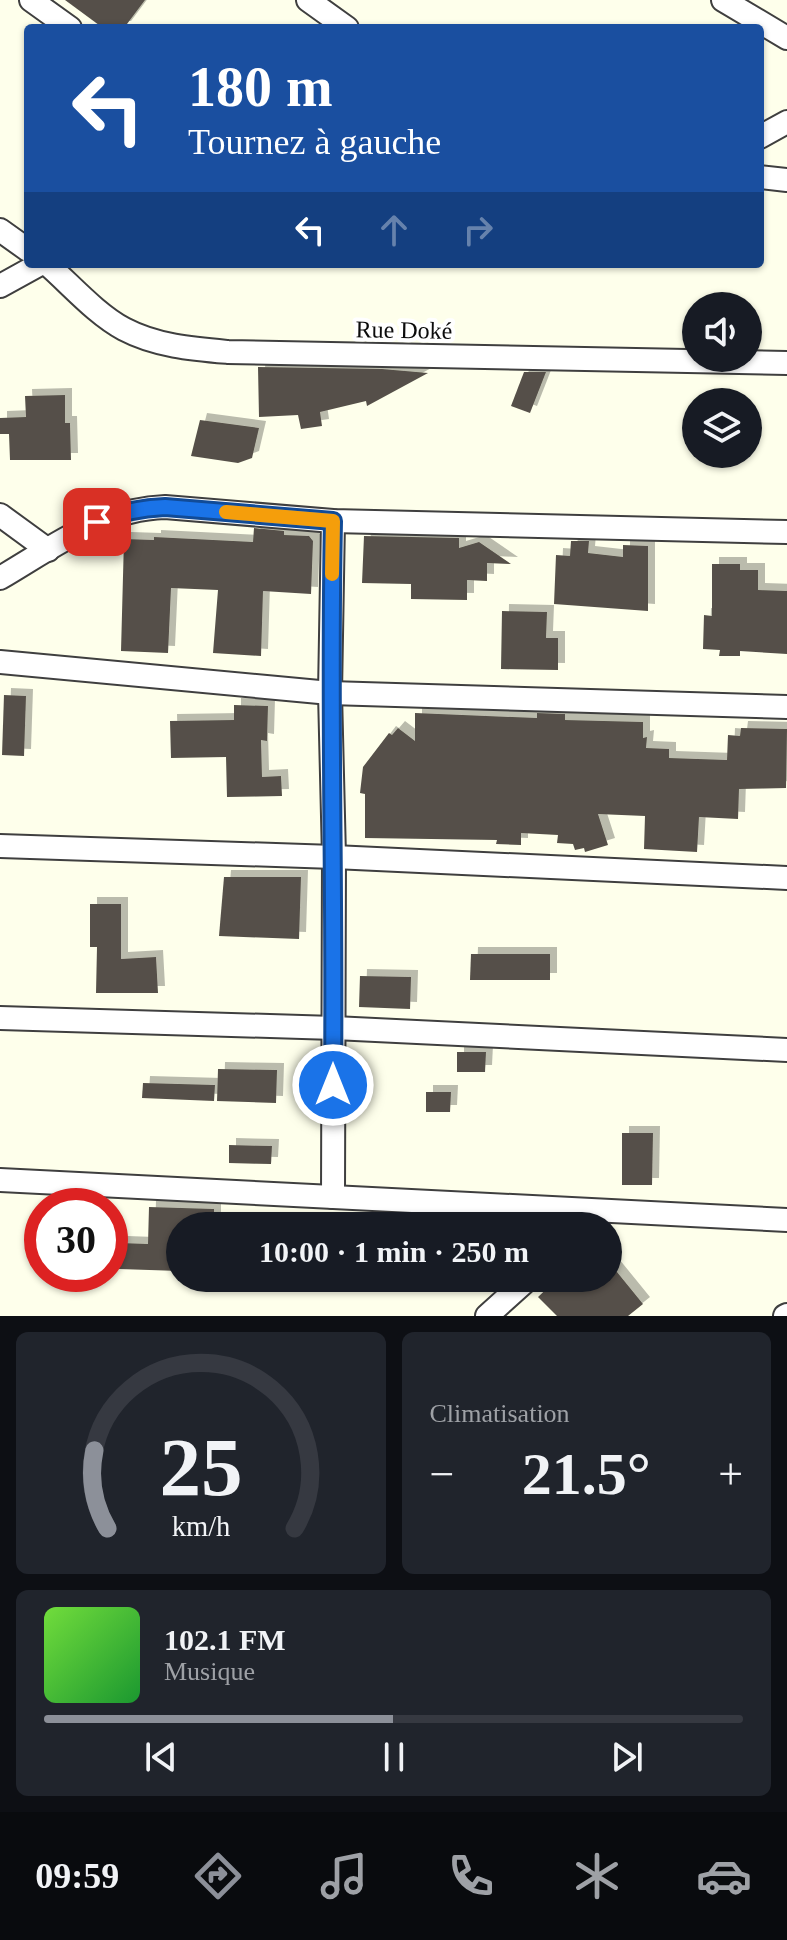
<!DOCTYPE html>
<html lang="fr">
<meta charset="utf-8">
<style>
body{margin:0;font-family:"Times New Roman",serif;background:#20242c;color:#f1f3f6;height:100vh;display:flex;flex-direction:column;font-size:30px;white-space:nowrap}
*{box-sizing:border-box;margin:0}
p{font-size:26px;color:#9ea1a6}
.icon{flex:none;width:44px;height:44px;fill:none;stroke:currentColor;stroke-width:2;stroke-linecap:round;stroke-linejoin:round}
.map{position:relative;height:1316px;overflow:hidden}
.panel{display:flex;flex-direction:column;gap:16px;padding:16px;background:#0d0f14;flex:1}
.panel>*{flex:none}
.guide{position:absolute;left:24px;top:24px;width:740px;height:244px;border-radius:8px;box-shadow:0 2px 6px #0004;background:#1a4fa0;color:#fff;overflow:hidden}
.buttons{position:absolute;left:682px;top:292px;display:grid;gap:16px}
.buttons a{display:grid;place-items:center;width:80px;height:80px;border-radius:50%;background:#171b24;box-shadow:0 2px 6px #0004;font-size:40px}
.speed{position:absolute;left:24px;top:1188px;display:flex;gap:16px;font-size:40px;font-weight:700;text-align:center}
.speed>*{display:grid;place-content:center;width:104px;height:104px;border-radius:50%;background:#171b24;box-shadow:0 2px 6px #0004;line-height:1}
.speed .limit{border:12px solid #d22;background:#fff;color:#111}
.pin{position:absolute;display:grid;place-items:center;width:68px;height:68px;color:#fff;margin:-34px;border-radius:16px;box-shadow:0 4px 12px #0006}
.me{position:absolute;width:88px;margin:-44px;rotate:0deg;stroke-linejoin:round;filter:drop-shadow(0 0 6px #0008)}
.turn{display:flex;align-items:center;gap:28px;height:168px;padding:0 32px;font-size:36px}
.turn .icon{width:104px;height:104px;stroke-width:2.5}
.turn b{display:block;font-size:56px;line-height:68px}
.lanes{display:flex;align-items:center;height:76px;padding:0 32px;background:#0003;justify-content:center;gap:40px;direction:ltr}
.lanes .off{opacity:.35}
.big{font-size:60px;font-weight:700;line-height:1.1}
.panel .widget{flex:1;display:flex;flex-direction:column;justify-content:center;gap:12px;min-width:0;padding:0 28px;border-radius:12px;background:#20242c}
.panel .dial{align-items:center;gap:0}
.dial svg{height:208px;overflow:visible;fill:none;stroke:#363941;stroke-width:7;stroke-linecap:round;text-anchor:middle}
.dial text{fill:#f1f3f6;stroke:none}
.song{display:flex;align-items:center;gap:24px}
.cover{width:96px;height:96px;border-radius:12px;background:linear-gradient(135deg,hsl(100 70% 55%),hsl(130 70% 35%))}
.played{height:8px;border-radius:4px;background:linear-gradient(90deg,#8c9099 50%,#363941 50%)}
.keys{display:flex;justify-content:space-around;direction:ltr}
.heat{display:flex;justify-content:space-between;align-items:center;font-size:44px;direction:ltr}
.panel .tiles{flex:1;display:grid;gap:16px;grid-template-columns:1fr 1fr}
.widget:last-child{grid-column:span 2}
.trip{position:absolute;left:166px;top:1212px;width:456px;height:80px;border-radius:40px;background:#171b24;box-shadow:0 2px 6px #0004;font-weight:700;line-height:80px;text-align:center}
.tab-bar{display:flex;height:128px;justify-content:space-around;align-items:center;background:#090b0e;color:#9ea1a6}
.tab-bar .icon{width:56px;height:56px}
.tab-bar .on{color:#8c9099}
.tab-bar b{font-size:36px;color:#f1f3f6}
.map>svg:first-child{display:block}
.building{fill:#555048;filter:url(#shadow)}
.lines{fill:none;stroke-linecap:round;stroke-linejoin:round}
.minor-casing{stroke:#3f3f3f;stroke-width:26}
.minor{stroke:#fff;stroke-width:22}
.route-casing{stroke:#114b97;stroke-width:20}
.route{stroke:#1a73e8;stroke-width:14}
.slow{stroke:#f59e0b;stroke-width:14}
.labels{text-anchor:middle;stroke-width:8;stroke-linejoin:round;paint-order:stroke}
.street-label{font-size:24px;fill:#0c0c0c;stroke:#fff}
</style>
<div class="map">
<svg width="787" height="1316" viewBox="0 0 787 1316">
<defs>
<filter id="shadow"><feDropShadow dx="7" dy="-7" stdDeviation="0" flood-color="#0004"/></filter>
</defs>
<rect width="100%" height="100%" fill="#feffeb"/>
<g class="building">
<polygon points="65,0 145,0 124,28 103,28"/>
<polygon points="258,367 382,369 428,373 367,406 366,401 320,412 322,426 301,429 298,415 259,417"/>
<polygon points="524,372 546,372 530,413 511,406"/>
<polygon points="65,395 65,423 70,423 71,460 10,460 9,434 0,434 0,418 26,417 25,396"/>
<polygon points="200,420 259,428 252,458 238,463 191,456"/>
<polygon points="254,528 284,531 284,535 309,536 313,541 311,594 263,591 261,656 213,653 218,590 171,588 168,653 121,651 124,539 154,540 154,537 253,542"/>
<polygon points="364,536 459,538 459,548 479,542 511,564 487,563 487,581 467,580 467,600 411,599 411,584 362,583"/>
<polygon points="571,541 589,541 588,553 623,557 623,545 648,546 648,611 554,604 556,555 570,556"/>
<polygon points="712,564 740,564 740,570 758,570 758,590 787,591 787,654 740,651 740,656 719,656 720,650 703,649 704,615 712,616"/>
<polygon points="502,611 547,612 546,638 558,638 558,670 501,669"/>
<polygon points="4,695 26,696 24,756 2,755"/>
<polygon points="234,705 268,706 267,741 261,740 262,777 281,776 282,796 227,797 226,757 171,758 170,721 234,720"/>
<polygon points="415,713 537,718 537,713 565,714 565,720 643,722 643,738 647,737 646,748 669,749 669,758 727,760 728,735 740,736 741,728 787,729 786,788 739,789 738,819 699,817 697,852 644,849 645,816 598,814 608,845 585,852 584,848 575,850 573,844 557,843 558,835 521,833 521,845 496,844 497,840 365,838 365,794 360,793 363,767 389,733 392,735 398,728 415,741"/>
<polygon points="224,877 301,877 299,939 219,936"/>
<polygon points="90,904 121,904 121,959 156,957 158,993 96,993 97,947 90,947"/>
<polygon points="471,954 550,954 550,980 470,980"/>
<polygon points="360,976 411,977 410,1009 359,1007"/>
<polygon points="457,1052 486,1052 485,1072 457,1072"/>
<polygon points="218,1069 277,1070 276,1103 217,1101"/>
<polygon points="143,1083 215,1085 214,1101 142,1098"/>
<polygon points="426,1092 451,1092 450,1112 426,1112"/>
<polygon points="622,1133 653,1133 652,1185 622,1185"/>
<polygon points="229,1145 272,1146 271,1164 229,1163"/>
<polygon points="149,1207 214,1209 214,1226 180,1226 180,1271 119,1269 120,1243 148,1244"/>
<polygon points="608,1261 643,1304 628,1316 557,1316 538,1297 558,1278 608,1278"/>
</g>
<g class="lines">
<g class="minor-casing">
<g id="minor">
<polyline points="31,0 70,28"/>
<polyline points="308,0 347,28"/>
<polyline points="723,0 787,38"/>
<polyline points="760,137 787,122"/>
<polyline points="760,177 787,180"/>
<polyline points="0,230 28,250"/>
<path d="M47,264c24,21 49,50 77,65 32,17 69,20 104,23l559,11"/>
<polyline points="0,286 40,264"/>
<polyline points="0,515 48,550"/>
<path d="M0,578c53,-31 102,-69 165,-71l168,14 454,11"/>
<polyline points="0,662 330,693 787,707"/>
<polyline points="0,846 334,857 787,878"/>
<polyline points="0,1018 334,1028 787,1050"/>
<polyline points="0,1180 787,1220"/>
<polyline points="333,1197 334,857 330,693 333,521"/>
<polyline points="487,1316 529,1278"/>
<polyline points="785,1316 787,1315"/>
</g>
</g>
<use href="#minor" class="minor"/>
</g>
<g class="lines">
<g class="route-casing">
<path id="route" d="M97,522c23,-10 43,-14 68,-15l168,14c-4,188 2,375 0,564"/>
</g>
<use href="#route" class="route"/>
<polyline class="slow" points="226,512 333,521 332,574"/>
</g>
<g class="labels">
<g class="street-label">
<text transform="translate(404 330) rotate(1)" y="8">Rue Doké</text>
</g>
</g>
</svg>
<div class="buttons">
<a><svg class="icon" aria-label="sound" viewBox="0 0 24 24"><path d="M4 9h4l5-4v14l-5-4H4zM17 9q2 3 0 6"/></svg></a>
<a><svg class="icon" aria-label="layers" viewBox="0 0 24 24"><path d="M12 4l9 5-9 5-9-5zM3 14l9 5 9-5"/></svg></a>
</div>
<div class="speed"><div class="limit">30</div></div>
<div class="pin" style="left:97px;top:522px;background:#d93025"><svg class="icon" aria-label="arrive" viewBox="0 0 24 24"><path d="M6 21V4h12l-3 4 3 4H6"/></svg></div>
<svg class="me" style="left:333px;top:1085px" viewBox="-20 -20 40 40"><circle r="17" fill="#1a73e8" stroke="#fff" stroke-width="3"/><path d="M0-11L8 9 0 5-8 9z" fill="#fff"/></svg>
<div class="trip">10:00 · 1 min · 250 m</div>
<div class="guide">
<div class="turn"><svg class="icon" aria-label="left" viewBox="0 0 24 24"><path d="M17 20v-9H6M10 6l-5 5 5 5"/></svg><div><b>180 m</b>Tournez à gauche</div></div>
<div class="lanes"><svg class="icon" aria-label="left" viewBox="0 0 24 24"><path d="M17 20v-9H6M10 6l-5 5 5 5"/></svg><svg class="icon off" aria-label="ahead" viewBox="0 0 24 24"><path d="M12 20V5M6 11l6-6 6 6"/></svg><svg class="icon off" aria-label="right" viewBox="0 0 24 24"><path d="M7 20v-9h11M14 6l5 5-5 5"/></svg></div>
</div>
</div>
<section class="panel">
<div class="tiles">
<div class="widget dial"><svg viewBox="0 0 100 80">
<path d="M14 69A42 42 0 1 1 86 69"/>
<path d="M14 69A42 42 0 0 1 9 39" stroke="#8c9099"/>
<text x="50" y="56" font-size="32" font-weight="700">25</text>
<text x="50" y="72" font-size="11">km/h</text>
</svg></div>
<div class="widget"><p>Climatisation</p>
<div class="heat"><a>−</a><b class="big">21.5°</b><a>+</a></div>
</div>
<div class="widget">
<div class="song"><i class="cover"></i><div><b>102.1 FM</b><p>Musique</p></div></div>
<div class="played"></div>
<div class="keys"><svg class="icon" aria-label="previous" viewBox="0 0 24 24"><path d="M18 5L8 12l10 7zM5 5v14"/></svg><svg class="icon" aria-label="pause" viewBox="0 0 24 24"><path d="M8 5v14M16 5v14"/></svg><svg class="icon" aria-label="next" viewBox="0 0 24 24"><path d="M6 5l10 7-10 7zM19 5v14"/></svg></div>
</div>
</div>
</section>
<nav class="tab-bar">
<b>09:59</b>
<svg class="icon on" aria-label="directions" viewBox="0 0 24 24"><path d="M12 3l9 9-9 9-9-9zM9 14v-3h6M13 9l2 2-2 2"/></svg>
<svg class="icon" aria-label="music" viewBox="0 0 24 24"><path d="M9 18V5l10-2v13"/><circle cx="6" cy="18" r="3"/><circle cx="16" cy="16" r="3"/></svg>
<svg class="icon" aria-label="phone" viewBox="0 0 24 24"><path d="M5 4h4l2 5-3 2q2 4 5 5l2-3 5 2v4C11 20 4 13 5 4z"/></svg>
<svg class="icon" aria-label="climate" viewBox="0 0 24 24"><path d="M12 3v18M4 7l16 10M4 17L20 7"/></svg>
<svg class="icon" aria-label="car" viewBox="0 0 24 24"><path d="M5 17H2v-5l4-1 3-4h7l3 4 3 1v5h-3M9 17h6M6 11h13"/><circle cx="7" cy="17" r="2"/><circle cx="17" cy="17" r="2"/></svg>
</nav>
